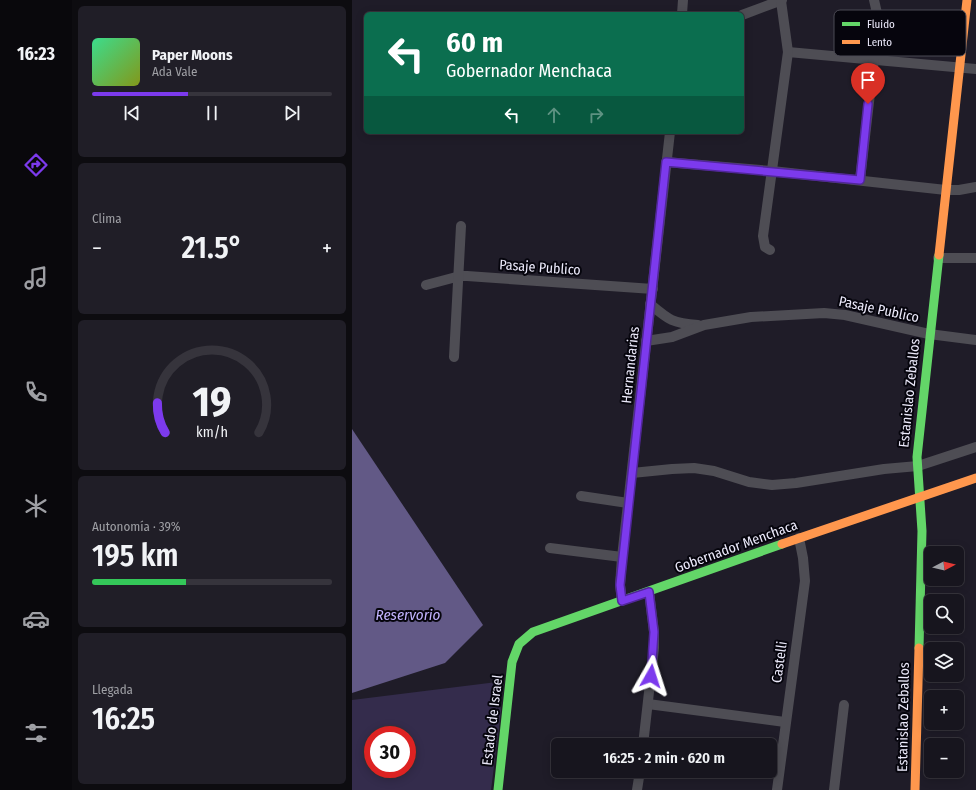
<!DOCTYPE html>
<html lang="es">
<meta charset="utf-8">
<style>
body{margin:0;font-family:"Fira Sans Condensed",sans-serif;background:#201e27;color:#f1f3f6;height:100vh;display:flex;flex-direction:column;font-size:15px;white-space:nowrap}
*{box-sizing:border-box;margin:0}
p{font-size:13px;color:#9e9fa4}
.icon{flex:none;width:22px;height:22px;fill:none;stroke:currentColor;stroke-width:2;stroke-linecap:round;stroke-linejoin:round}
.map{position:relative;flex:1;overflow:hidden}
.drawer{display:flex;flex-direction:column;gap:6px;padding:6px;background:#0d0c10;width:280px}
.drawer>*{flex:none}
.guide{position:absolute;left:12px;top:12px;width:380px;height:122px;border-radius:6px;box-shadow:0 2px 10px #0003,0 0 0 1px #36343c;background:#0b6e4f;color:#fff;overflow:hidden}
.needle{width:26px;rotate:83deg}
.buttons{position:absolute;left:572px;top:546px;display:grid;gap:8px}
.buttons a{display:grid;place-items:center;width:40px;height:40px;border-radius:6px;background:#17151e;box-shadow:0 2px 10px #0003,0 0 0 1px #36343c;font-size:20px}
.speed{position:absolute;left:12px;top:726px;display:flex;gap:8px;font-size:20px;font-weight:700;text-align:center}
.speed>*{display:grid;place-content:center;width:52px;height:52px;border-radius:50%;background:#17151e;box-shadow:0 2px 10px #0003,0 0 0 1px #36343c;line-height:1}
.speed .limit{border:6px solid #d22;background:#fff;color:#111}
.pin{position:absolute;display:grid;place-items:center;width:34px;height:34px;color:#fff;margin:-41px -17px;border-radius:50% 50% 50% 0;rotate:-45deg;box-shadow:0 0 4px #0007}
.pin .icon{rotate:45deg}
.me{position:absolute;width:44px;margin:-22px;rotate:6deg;stroke-linejoin:round;filter:drop-shadow(0 0 3px #0008)}
.turn{display:flex;align-items:center;gap:14px;height:84px;padding:0 16px;font-size:18px}
.turn .icon{width:52px;height:52px;stroke-width:2.5}
.turn b{display:block;font-size:28px;line-height:34px}
.lanes{display:flex;align-items:center;height:38px;padding:0 16px;background:#0003;justify-content:center;gap:20px;direction:ltr}
.lanes .off{opacity:.35}
.big{font-size:30px;font-weight:600;line-height:1.1}
.drawer .tile{flex:1;display:flex;flex-direction:column;justify-content:center;gap:6px;min-width:0;padding:0 14px;border-radius:6px;background:#201e27}
.drawer .dial{align-items:center;gap:0}
.dial svg{height:104px;overflow:visible;fill:none;stroke:#36343c;stroke-width:7;stroke-linecap:round;text-anchor:middle}
.dial text{fill:#f1f3f6;stroke:none}
.song{display:flex;align-items:center;gap:12px}
.cover{width:48px;height:48px;border-radius:6px;background:linear-gradient(135deg,hsl(150 70% 55%),hsl(70 70% 35%))}
.played{height:4px;border-radius:2px;background:linear-gradient(90deg,#7c3aed 40%,#36343c 40%)}
.keys{display:flex;justify-content:space-around;direction:ltr}
.heat{display:flex;justify-content:space-between;align-items:center;font-size:22px;direction:ltr}
.charge{height:6px;border-radius:3px;background:linear-gradient(90deg,#34c759 39%,#36343c 0)}
.trip{position:absolute;left:199px;top:738px;width:226px;height:40px;border-radius:6px;background:#17151e;box-shadow:0 2px 10px #0003,0 0 0 1px #36343c;font-weight:600;line-height:40px;text-align:center}
main{display:flex;flex:1;min-height:0}
.tabs{display:flex;flex-direction:column;width:72px;justify-content:space-around;align-items:center;background:#09080c;color:#9e9fa4}
.tabs .icon{width:28px;height:28px}
.tabs .selected{color:#7c3aed}
.tabs b{font-size:18px;color:#f1f3f6}
.map>svg:first-child{display:block}
.green{fill:#342c4c;fill-rule:evenodd}
.water{fill:#625986}
.lines{fill:none;stroke-linecap:round;stroke-linejoin:round}
.street{stroke:#4e4d54;stroke-width:10}
.fast{stroke:#63d668;stroke-width:9}
.slow{stroke:#ff974d;stroke-width:9}
.route-casing{stroke:#51269a;stroke-width:10}
.route{stroke:#7c3aed;stroke-width:7}
.labels{text-anchor:middle;stroke-width:4;stroke-linejoin:round;paint-order:stroke}
.street-label{font-size:14px;fill:#eceafb;stroke:#06050d}
.water-label{font-size:15px;font-style:italic;fill:#c2b3fe;stroke:#06050d}
.key{fill:#06050d;stroke:#4b4a54;stroke-width:1}
.key-label{font-size:11px;fill:#eceafb}
</style>
<main>
<nav class="tabs">
<b>16:23</b>
<svg class="icon selected" aria-label="directions" viewBox="0 0 24 24"><path d="M12 3l9 9-9 9-9-9zM9 14v-3h6M13 9l2 2-2 2"/></svg>
<svg class="icon" aria-label="music" viewBox="0 0 24 24"><path d="M9 18V5l10-2v13"/><circle cx="6" cy="18" r="3"/><circle cx="16" cy="16" r="3"/></svg>
<svg class="icon" aria-label="phone" viewBox="0 0 24 24"><path d="M5 4h4l2 5-3 2q2 4 5 5l2-3 5 2v4C11 20 4 13 5 4z"/></svg>
<svg class="icon" aria-label="climate" viewBox="0 0 24 24"><path d="M12 3v18M4 7l16 10M4 17L20 7"/></svg>
<svg class="icon" aria-label="car" viewBox="0 0 24 24"><path d="M5 17H2v-5l4-1 3-4h7l3 4 3 1v5h-3M9 17h6M6 11h13"/><circle cx="7" cy="17" r="2"/><circle cx="17" cy="17" r="2"/></svg>
<svg class="icon" aria-label="filters" viewBox="0 0 24 24"><path d="M4 7h16M4 17h16"/><circle cx="9" cy="7" r="2"/><circle cx="15" cy="17" r="2"/></svg>
</nav>
<section class="drawer">
<div class="tile">
<div class="song"><i class="cover"></i><div><b>Paper Moons</b><p>Ada Vale</p></div></div>
<div class="played"></div>
<div class="keys"><svg class="icon" aria-label="previous" viewBox="0 0 24 24"><path d="M18 5L8 12l10 7zM5 5v14"/></svg><svg class="icon" aria-label="pause" viewBox="0 0 24 24"><path d="M8 5v14M16 5v14"/></svg><svg class="icon" aria-label="next" viewBox="0 0 24 24"><path d="M6 5l10 7-10 7zM19 5v14"/></svg></div>
</div>
<div class="tile"><p>Clima</p>
<div class="heat"><a>−</a><b class="big">21.5°</b><a>+</a></div>
</div>
<div class="tile dial"><svg viewBox="0 0 100 80">
<path d="M14 69A42 42 0 1 1 86 69"/>
<path d="M14 69A42 42 0 0 1 8 46" stroke="#7c3aed"/>
<text x="50" y="56" font-size="32" font-weight="700">19</text>
<text x="50" y="72" font-size="11">km/h</text>
</svg></div>
<div class="tile"><p>Autonomía · 39%</p><b class="big">195 km</b><div class="charge"></div></div>
<div class="tile"><p>Llegada</p><b class="big">16:25</b></div>
</section>
<div class="map">
<svg width="624" height="790" viewBox="0 0 624 790">
<rect width="100%" height="100%" fill="#1f1c28"/>
<path class="green" d="M145,682l4,29 -10,79h-139v-90zM21,735h34v34h-34z"/>
<polygon class="water" points="0,429 131,625 93,663 0,693"/>
<g class="lines">
<g class="street">
<polyline points="330,14 331,0"/>
<polyline points="390,15 430,0"/>
<polyline points="436,52 624,69"/>
<polyline points="314,162 420,171 594,190 607,190 624,187"/>
<polyline points="508,180 522,59 525,13 522,0"/>
<polyline points="418,250 413,247 411,236 436,52 429,1"/>
<polyline points="586,258 624,258"/>
<polyline points="74,285 108,276 115,276 301,289"/>
<path d="M298,304c19,16 22,19 48,21"/>
<polyline points="294,341 320,337 352,325 399,317 472,313 493,315 577,334 624,340"/>
<polyline points="102,357 109,226"/>
<polyline points="280,473 320,469 342,468 362,471 397,482 420,485 444,483 532,469 566,466 624,447"/>
<polyline points="229,496 276,503"/>
<polyline points="198,548 270,557"/>
<polyline points="270,601 268,585 270,557 318,132"/>
<polyline points="296,704 433,722"/>
<polyline points="291,745 302,648 302,632 297,592"/>
<polyline points="285,790 288,771"/>
<polyline points="425,790 453,581 451,558 447,538"/>
<polyline points="482,790 492,705"/>
</g>
<g class="fast">
<polyline points="567,648 570,531 565,457 587,255"/>
<polyline points="146,790 160,662 167,644 181,632 430,544"/>
</g>
<g class="slow">
<polyline points="587,255 615,0"/>
<polyline points="430,544 624,478"/>
<polyline points="563,790 567,648"/>
</g>
</g>
<g class="lines">
<g class="route-casing">
<polyline id="route" points="299,676 302,632 297,592 270,601 268,585 314,162 508,180 516,104"/>
</g>
<use href="#route" class="route"/>
</g>
<g class="labels">
<g class="street-label">
<text transform="translate(188 267) rotate(4)" y="5">Pasaje Publico</text>
<text transform="translate(527 309) rotate(12)" y="5">Pasaje Publico</text>
<text transform="translate(278 365) rotate(-84)" y="5">Hernandarias</text>
<text transform="translate(557 393) rotate(-84)" y="5">Estanislao Zeballos</text>
<text transform="translate(384 546) rotate(-20)" y="5">Gobernador Menchaca</text>
<text transform="translate(427 662) rotate(-82)" y="5">Castelli</text>
<text transform="translate(551 717) rotate(-89)" y="5">Estanislao Zeballos</text>
<text transform="translate(140 720) rotate(-83)" y="5">Estado de Israel</text>
</g>
<g class="water-label">
<text x="56" y="620">Reservorio</text>
</g>
</g>
<rect x="482" y="10" width="132" height="46" rx="6" class="key"/>
<rect x="490" y="22" width="18" height="4" fill="#63d668"/>
<rect x="490" y="40" width="18" height="4" fill="#ff974d"/>
<g class="key-label">
<text x="515" y="28">Fluido</text>
<text x="515" y="46">Lento</text>
</g>
</svg>
<div class="buttons">
<a><svg class="needle" viewBox="-14 -14 28 28"><path d="M0-13l5 13h-10z" fill="#e53935"/><path d="M0 13l5-13h-10z" fill="#9e9fa4"/></svg></a>
<a><svg class="icon" aria-label="search" viewBox="0 0 24 24"><circle cx="10" cy="10" r="6"/><path d="M15 15l6 6"/></svg></a>
<a><svg class="icon" aria-label="layers" viewBox="0 0 24 24"><path d="M12 4l9 5-9 5-9-5zM3 14l9 5 9-5"/></svg></a>
<a>+</a>
<a>−</a>
</div>
<div class="speed"><div class="limit">30</div></div>
<div class="pin" style="left:516px;top:104px;background:#d93025"><svg class="icon" aria-label="arrive" viewBox="0 0 24 24"><path d="M6 21V4h12l-3 4 3 4H6"/></svg></div>
<svg class="me" style="left:299px;top:676px" viewBox="-20 -20 40 40"><path d="M0-17L14 15 0 8-14 15z" fill="#7c3aed" stroke="#fff" stroke-width="4"/></svg>
<div class="trip">16:25 · 2 min · 620 m</div>
<div class="guide">
<div class="turn"><svg class="icon" aria-label="left" viewBox="0 0 24 24"><path d="M17 20v-9H6M10 6l-5 5 5 5"/></svg><div><b>60 m</b>Gobernador Menchaca</div></div>
<div class="lanes"><svg class="icon" aria-label="left" viewBox="0 0 24 24"><path d="M17 20v-9H6M10 6l-5 5 5 5"/></svg><svg class="icon off" aria-label="ahead" viewBox="0 0 24 24"><path d="M12 20V5M6 11l6-6 6 6"/></svg><svg class="icon off" aria-label="right" viewBox="0 0 24 24"><path d="M7 20v-9h11M14 6l5 5-5 5"/></svg></div>
</div>
</div>
</main>
